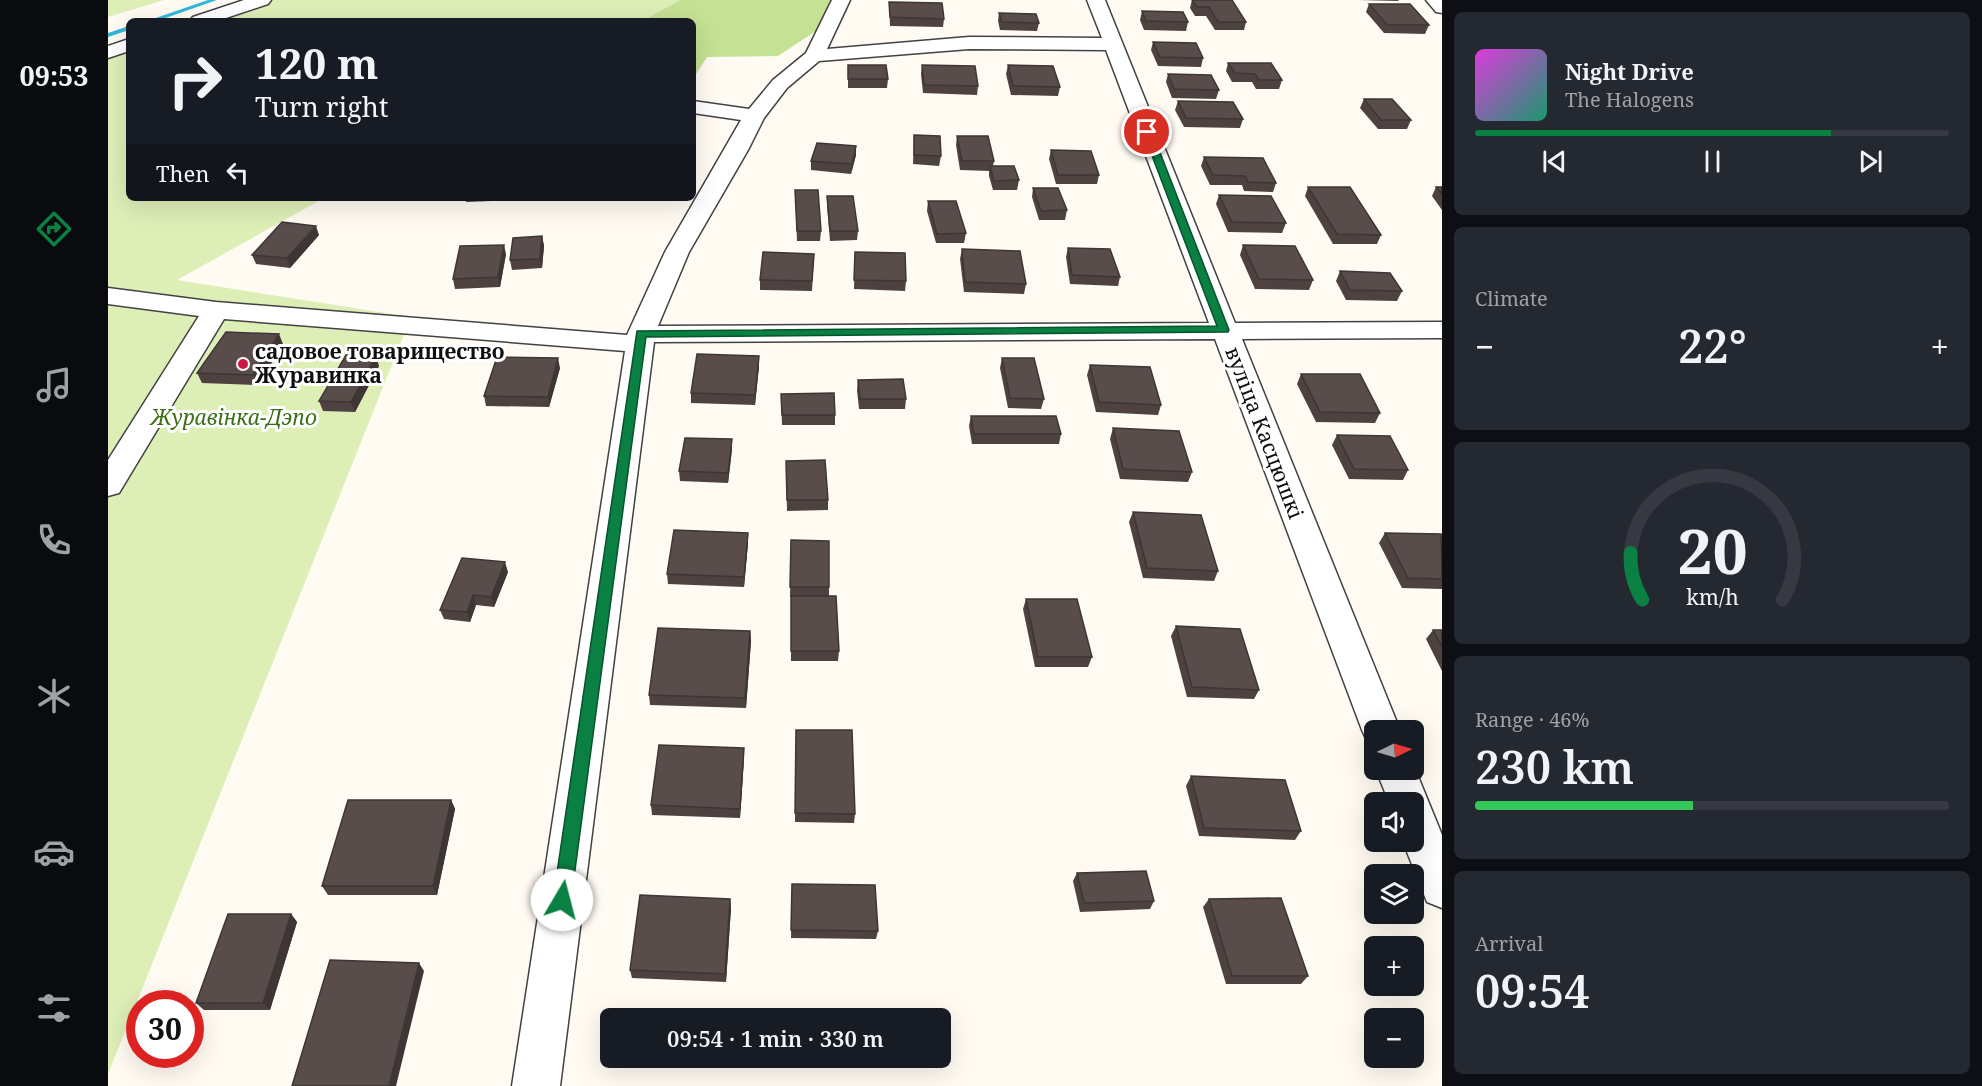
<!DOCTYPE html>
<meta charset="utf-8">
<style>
body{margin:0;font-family:"Noto Serif",serif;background:#242831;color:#f1f3f6;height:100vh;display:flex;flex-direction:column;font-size:22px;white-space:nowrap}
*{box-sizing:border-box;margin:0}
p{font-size:20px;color:#9ea1a6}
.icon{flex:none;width:33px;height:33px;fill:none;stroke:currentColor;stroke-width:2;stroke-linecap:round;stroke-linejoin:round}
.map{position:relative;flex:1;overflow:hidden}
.side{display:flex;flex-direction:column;gap:12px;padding:12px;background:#0d0f14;width:540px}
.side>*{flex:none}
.guide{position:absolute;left:18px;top:18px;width:570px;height:183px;border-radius:9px;box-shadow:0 6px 24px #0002;background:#171b24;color:#f1f3f6;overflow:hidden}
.needle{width:39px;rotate:85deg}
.buttons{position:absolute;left:1256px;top:720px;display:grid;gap:12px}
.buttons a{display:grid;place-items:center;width:60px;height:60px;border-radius:9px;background:#171b24;box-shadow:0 6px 24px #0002;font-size:30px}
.speed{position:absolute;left:18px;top:990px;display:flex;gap:12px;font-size:30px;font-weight:700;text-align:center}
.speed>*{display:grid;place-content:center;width:78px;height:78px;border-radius:50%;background:#171b24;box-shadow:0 6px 24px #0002;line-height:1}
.speed .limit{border:9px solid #d22;background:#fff;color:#111}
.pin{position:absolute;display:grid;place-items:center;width:51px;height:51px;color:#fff;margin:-26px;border:3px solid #fff;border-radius:50%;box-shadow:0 2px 6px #0007}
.me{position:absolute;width:66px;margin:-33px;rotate:8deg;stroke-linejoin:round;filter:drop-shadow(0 0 4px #0008)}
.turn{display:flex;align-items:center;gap:21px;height:126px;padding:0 30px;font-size:27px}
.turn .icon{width:78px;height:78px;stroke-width:2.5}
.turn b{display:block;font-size:42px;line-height:51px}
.then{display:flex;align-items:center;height:57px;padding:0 30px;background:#0003;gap:12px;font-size:22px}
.big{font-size:45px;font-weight:600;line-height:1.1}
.side .tile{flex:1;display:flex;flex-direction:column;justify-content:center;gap:9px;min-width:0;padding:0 21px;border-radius:9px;background:#242831}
.side .dial{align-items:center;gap:0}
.dial svg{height:156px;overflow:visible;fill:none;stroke:#363941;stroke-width:7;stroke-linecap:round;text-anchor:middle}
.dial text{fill:#f1f3f6;stroke:none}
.song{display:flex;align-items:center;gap:18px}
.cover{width:72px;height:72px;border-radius:9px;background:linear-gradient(135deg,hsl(300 70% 55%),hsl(160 70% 35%))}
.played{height:6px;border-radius:3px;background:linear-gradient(90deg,#0b8043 75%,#363941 75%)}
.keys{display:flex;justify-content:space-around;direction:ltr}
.heat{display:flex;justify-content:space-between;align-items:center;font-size:33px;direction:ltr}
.charge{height:9px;border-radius:4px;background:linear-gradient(90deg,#34c759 46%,#363941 0)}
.trip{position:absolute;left:492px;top:1008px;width:351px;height:60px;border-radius:9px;background:#171b24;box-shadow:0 6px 24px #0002;font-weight:600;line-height:60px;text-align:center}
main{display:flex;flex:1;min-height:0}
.tab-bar{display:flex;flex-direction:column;width:108px;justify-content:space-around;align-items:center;background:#090b0e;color:#9ea1a6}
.tab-bar .icon{width:42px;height:42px}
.tab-bar .on{color:#0b8043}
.tab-bar b{font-size:27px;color:#f1f3f6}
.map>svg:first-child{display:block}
.green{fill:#deeeb7}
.forest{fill:#c5e194}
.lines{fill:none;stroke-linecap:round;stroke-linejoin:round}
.stream{fill:#31b7da;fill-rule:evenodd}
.minor-casing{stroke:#424242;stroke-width:3}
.minor{fill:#fff;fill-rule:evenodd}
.wall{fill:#4d4240}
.shaded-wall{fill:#3e3634}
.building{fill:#594d4b;stroke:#3e3634;stroke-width:1.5}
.route{fill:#0b8043;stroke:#07532c;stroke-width:1.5}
.poi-dot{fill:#ce1944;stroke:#fff;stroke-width:2}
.labels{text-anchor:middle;stroke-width:6;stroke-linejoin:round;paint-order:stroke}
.poi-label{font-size:21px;font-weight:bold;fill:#0f0f0f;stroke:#fff;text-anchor:start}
.park-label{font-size:21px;font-style:italic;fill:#3b6f18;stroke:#fff}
.street-label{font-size:21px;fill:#0f0f0f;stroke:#fff}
</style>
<main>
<nav class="tab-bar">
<b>09:53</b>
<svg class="icon on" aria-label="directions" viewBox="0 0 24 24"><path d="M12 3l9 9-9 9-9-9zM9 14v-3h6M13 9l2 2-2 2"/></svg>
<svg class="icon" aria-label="music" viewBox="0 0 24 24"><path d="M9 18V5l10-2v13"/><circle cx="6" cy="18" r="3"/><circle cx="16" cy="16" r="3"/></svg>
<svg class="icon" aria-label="phone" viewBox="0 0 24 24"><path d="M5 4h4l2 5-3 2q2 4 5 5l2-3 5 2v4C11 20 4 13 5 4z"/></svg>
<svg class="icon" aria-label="climate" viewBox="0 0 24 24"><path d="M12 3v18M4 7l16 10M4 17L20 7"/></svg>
<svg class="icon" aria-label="car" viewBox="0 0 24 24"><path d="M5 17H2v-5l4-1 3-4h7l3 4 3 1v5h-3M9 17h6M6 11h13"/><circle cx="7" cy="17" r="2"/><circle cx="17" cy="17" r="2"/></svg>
<svg class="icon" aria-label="filters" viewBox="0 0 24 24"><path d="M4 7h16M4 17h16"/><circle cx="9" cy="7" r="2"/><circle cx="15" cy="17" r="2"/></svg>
</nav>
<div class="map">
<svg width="1334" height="1086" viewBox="0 0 1334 1086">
<rect width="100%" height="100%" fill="#fffaf2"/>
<g class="green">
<polygon points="0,0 56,0 0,17"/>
<polygon points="137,0 572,0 534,21 73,21"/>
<polygon points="21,38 21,198 216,198 69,280 303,317 0,1074 0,45"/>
</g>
<polygon class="forest" points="572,0 727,0 711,29 670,56 599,57 585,79 585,21 534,21"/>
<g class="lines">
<g class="stream">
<polygon points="100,0 109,0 49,21 39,21"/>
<polygon points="21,26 21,30 0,37 0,33"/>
</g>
<g class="minor-casing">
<g id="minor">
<polygon points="136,0 163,0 160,4 109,21 82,21 85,17"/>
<path d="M724,0h18l-23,49 142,-12 133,1 -15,-38h18l130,323 207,-1v16l-200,1 158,391h-26v14l-7,-3 -5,-11 -147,-391 -561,3 -94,744h-48l113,-735 -401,-32 -105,174 -11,3v-36l91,-144 -91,-12v-16l108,14 411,33 38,-83 76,-132 -48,-7v-12l56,8 24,-29 33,-27zM861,49l137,1 103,273 -551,3 31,-74 59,-102 16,-32 23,-30 32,-27z"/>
<polygon points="1318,0 1334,0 1334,13 1328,12"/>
<polygon points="21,39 21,51 0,58 0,46"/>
<polygon points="1305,764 1334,835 1334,908 1319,902 1295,842 1305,842 1305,802 1281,802 1268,770 1305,770"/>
</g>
</g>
<use href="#minor" class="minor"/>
</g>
<g class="wall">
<polygon points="1084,0 1138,22 1136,30 1107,30 1098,16 1087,16 1082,8"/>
<polygon points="1251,0 1291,0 1290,1"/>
<polygon points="781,2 836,19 835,27 782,26"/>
<polygon points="1261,4 1321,25 1317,34 1276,33 1258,12"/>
<polygon points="1034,11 1080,22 1078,31 1036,30 1032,20"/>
<polygon points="891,13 931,23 929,31 892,30 890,21"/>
<polygon points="1045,42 1095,58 1093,67 1050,66 1043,50"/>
<polygon points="1120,63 1174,80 1171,89 1148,89 1144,82 1124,82 1118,71"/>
<polygon points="740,65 780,79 779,88 740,88"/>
<polygon points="814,65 870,86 869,95 815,93 813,74"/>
<polygon points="900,65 952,87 950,96 903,95 898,74"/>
<polygon points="1060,74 1111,90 1108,99 1064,98 1058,82"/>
<polygon points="1256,99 1303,120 1299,129 1270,129 1252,108"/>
<polygon points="1070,101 1135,119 1132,128 1076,127 1067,110"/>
<polygon points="806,135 833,156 831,166 805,164"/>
<polygon points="849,136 886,161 885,166 911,180 909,190 885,190 881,176 881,171 852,170 848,145"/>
<polygon points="748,146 748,155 743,174 703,170 703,161"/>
<polygon points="943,150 991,175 989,184 948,184 941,159"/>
<polygon points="1096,157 1168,183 1165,192 1136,191 1134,185 1102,185 1093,166"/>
<polygon points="1200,187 1273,235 1269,244 1225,244 1197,196"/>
<polygon points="1328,187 1334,187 1334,210 1324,196"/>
<polygon points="925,188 959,210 957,220 931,220 924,197"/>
<polygon points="687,190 713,231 712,241 689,241"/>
<polygon points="1111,195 1178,223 1174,233 1120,232 1108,204"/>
<polygon points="719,196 750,231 749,240 722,241 719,205"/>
<polygon points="357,198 412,198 412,200 358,202"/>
<polygon points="820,201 858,233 856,243 828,243 819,211"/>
<polygon points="211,235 182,268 148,264 144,255"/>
<polygon points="434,236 436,246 434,268 404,270 402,260"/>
<polygon points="1135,245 1205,280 1201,290 1147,289 1132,255"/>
<polygon points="960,248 1012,277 1010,286 962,284 958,257"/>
<polygon points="854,249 918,284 916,294 856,292 852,259"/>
<polygon points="747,252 798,281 797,291 746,289"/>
<polygon points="398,254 392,287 347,289 345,279"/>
<polygon points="706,254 704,291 652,290 652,280"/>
<polygon points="1232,271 1294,291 1289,301 1238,300 1228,281"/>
<polygon points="175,344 150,385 94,383 89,373"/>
<polygon points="651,356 651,366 647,405 583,403 583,393"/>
<polygon points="894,358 936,399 933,409 900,408 892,368"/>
<polygon points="982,365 1053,405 1050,415 988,412 979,375"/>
<polygon points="271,366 247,412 215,411 211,401"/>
<polygon points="452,368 441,407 378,406 376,396"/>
<polygon points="1193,374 1272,413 1267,423 1208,422 1189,384"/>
<polygon points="750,380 798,399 797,409 751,409 749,390"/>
<polygon points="673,394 727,415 727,425 674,425"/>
<polygon points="863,416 953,434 951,444 864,444 861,426"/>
<polygon points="1005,428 1084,472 1080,482 1012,479 1002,439"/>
<polygon points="1229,435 1300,470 1295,480 1241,479 1224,445"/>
<polygon points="624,449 620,483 572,481 571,471"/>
<polygon points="678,461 720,500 720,510 679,511"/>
<polygon points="1025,512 1110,571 1106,581 1035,578 1021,522"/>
<polygon points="1277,533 1334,535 1334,589 1294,588 1271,543"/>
<polygon points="683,540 721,587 721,596 731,651 730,661 683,661 683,597 682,597"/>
<polygon points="640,543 636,587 560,584 559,574"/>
<polygon points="400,572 386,607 368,605 362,622 336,619 332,610"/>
<polygon points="918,599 984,657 980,667 927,667 915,609"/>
<polygon points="1068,626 1151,690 1146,699 1079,697 1063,636"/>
<polygon points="1325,630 1334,630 1334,671 1318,639"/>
<polygon points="642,631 643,641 638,708 542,705 541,695"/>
<polygon points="688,730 747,814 746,823 687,822"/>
<polygon points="636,748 636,757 632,818 544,815 543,805"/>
<polygon points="1083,776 1193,831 1187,840 1091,836 1078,786"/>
<polygon points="343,800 347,809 329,895 220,895 214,886"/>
<polygon points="969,873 1046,901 1042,909 972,912 965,881"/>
<polygon points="684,884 770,931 768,939 683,938"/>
<polygon points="622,899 623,908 618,982 524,978 522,970"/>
<polygon points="1101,899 1200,976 1193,984 1118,984 1095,907"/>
<polygon points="183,914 189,922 162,1010 96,1010 88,1003"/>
</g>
<g class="shaded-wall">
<polygon points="748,146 748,155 743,174 744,164"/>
<polygon points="208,226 211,235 182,268 179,258"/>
<polygon points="434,236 436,246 434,268 432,259"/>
<polygon points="396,245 398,254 392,287 390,277"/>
<polygon points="171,334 175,344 150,385 145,375"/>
<polygon points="268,356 271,366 247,412 243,402"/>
<polygon points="651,356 651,366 647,405 647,395"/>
<polygon points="450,358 452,368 441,407 440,397"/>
<polygon points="624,439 624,449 620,483 620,473"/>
<polygon points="640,533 640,543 636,587 636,577"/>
<polygon points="397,562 400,572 386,607 383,597"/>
<polygon points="365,595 368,605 362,622 359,612"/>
<polygon points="642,631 643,641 638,708 637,698"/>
<polygon points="636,748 636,757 632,818 632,809"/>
<polygon points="343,800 347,809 329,895 325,886"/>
<polygon points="622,899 623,908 618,982 617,974"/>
<polygon points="183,914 189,922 162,1010 155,1003"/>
<polygon points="311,963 316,971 288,1086 281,1086"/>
</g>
<g class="building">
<polygon points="1084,0 1124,0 1138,22 1110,22 1101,7 1089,7"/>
<polygon points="781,2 834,3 836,19 782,17"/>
<polygon points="1261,4 1302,4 1321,25 1279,25"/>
<polygon points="1034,11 1075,12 1080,22 1038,21"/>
<polygon points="891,13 928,14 931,23 894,22"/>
<polygon points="1045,42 1088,43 1095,58 1052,57"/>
<polygon points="1120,63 1163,63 1174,80 1151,80 1147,74 1127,73"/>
<polygon points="740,65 778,65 780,79 740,79"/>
<polygon points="814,65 867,66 870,86 816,85"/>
<polygon points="900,65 945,66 952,87 905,86"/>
<polygon points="1060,74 1103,75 1111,90 1066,89"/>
<polygon points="1256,99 1284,99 1303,120 1273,120"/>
<polygon points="1070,101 1125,102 1135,119 1078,118"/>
<polygon points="806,135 832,136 833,156 806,155"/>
<polygon points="849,136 880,136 886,161 854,161"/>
<polygon points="709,143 748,146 744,164 703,161"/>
<polygon points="943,150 983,151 991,175 950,175"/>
<polygon points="1096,157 1155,158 1168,183 1140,182 1137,176 1105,175"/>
<polygon points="882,166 906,166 911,180 886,181"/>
<polygon points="1200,187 1242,187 1273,235 1229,234"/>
<polygon points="1328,187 1334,187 1334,194"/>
<polygon points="925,188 950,188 959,210 933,211"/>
<polygon points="687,190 710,190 713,231 689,231"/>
<polygon points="1111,195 1163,196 1178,223 1124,222"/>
<polygon points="719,196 745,196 750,231 722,231"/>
<polygon points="820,201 848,201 858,233 829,234"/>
<polygon points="174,222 208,226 179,258 144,255"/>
<polygon points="434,236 432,259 402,260 405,238"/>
<polygon points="396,245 390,277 345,279 352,246"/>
<polygon points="1135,245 1187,246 1205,280 1151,279"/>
<polygon points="960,248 1002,249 1012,277 964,275"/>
<polygon points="854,249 912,251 918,284 857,282"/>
<polygon points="655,252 706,254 704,281 652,280"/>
<polygon points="747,252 797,253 798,281 746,280"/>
<polygon points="1232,271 1282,273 1294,291 1242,290"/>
<polygon points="118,332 171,334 145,375 89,373"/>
<polygon points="589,354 651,356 647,395 583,393"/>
<polygon points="238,355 268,356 243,402 211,401"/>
<polygon points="389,357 450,358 440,397 376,396"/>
<polygon points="894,358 926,358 936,399 902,398"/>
<polygon points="982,365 1042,367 1053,405 991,402"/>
<polygon points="1193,374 1252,374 1272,413 1212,412"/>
<polygon points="795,379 798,399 752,399 750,380"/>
<polygon points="726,393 727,415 674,415 673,394"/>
<polygon points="863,416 948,416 953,434 866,434"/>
<polygon points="1005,428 1071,431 1084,472 1015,469"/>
<polygon points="1229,435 1282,436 1300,470 1246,469"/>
<polygon points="577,438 624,439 620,473 571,471"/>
<polygon points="717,460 720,500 679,500 678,461"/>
<polygon points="1025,512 1093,515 1110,571 1039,568"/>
<polygon points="566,530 640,533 636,577 559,574"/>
<polygon points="1277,533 1333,534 1334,579 1300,578"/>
<polygon points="683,540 721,541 721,587 682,587"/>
<polygon points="354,558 397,562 383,597 365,595 359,612 332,610"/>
<polygon points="683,596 728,596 731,651 683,651"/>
<polygon points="918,599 969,599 984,657 930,657"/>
<polygon points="1068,626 1132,629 1151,690 1084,687"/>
<polygon points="550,628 642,631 637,698 541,695"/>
<polygon points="1325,630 1334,630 1334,647"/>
<polygon points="688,730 744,730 747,814 687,813"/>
<polygon points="551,745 636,748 632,809 543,805"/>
<polygon points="1083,776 1177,780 1193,831 1096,828"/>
<polygon points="240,800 343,800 325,886 214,886"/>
<polygon points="1038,871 1046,901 976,903 969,873"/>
<polygon points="684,884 767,885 770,931 683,930"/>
<polygon points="532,895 622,899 617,974 522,970"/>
<polygon points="1173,898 1200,976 1124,976 1101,899"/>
<polygon points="120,914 183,914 155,1003 88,1003"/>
<polygon points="222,960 311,963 281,1086 184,1086"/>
</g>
<polygon class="route" points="1036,130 1044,132 1121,330 1120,332 538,337 463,900 460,906 454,909 448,906 445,900 529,331 1109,326 1035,132"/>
<circle class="poi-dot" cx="135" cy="364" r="6"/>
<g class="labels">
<g class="poi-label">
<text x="147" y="359">садовое товарищество<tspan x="147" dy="24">Журавинка</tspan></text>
</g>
<g class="park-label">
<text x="126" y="425">Журавінка-Дэпо</text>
</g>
<g class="street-label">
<text transform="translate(1156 433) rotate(69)" y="7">вуліца Касцюшкі</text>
</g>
</g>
</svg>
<div class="buttons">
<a><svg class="needle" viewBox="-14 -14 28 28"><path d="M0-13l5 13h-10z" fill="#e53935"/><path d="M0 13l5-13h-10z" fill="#9ea1a6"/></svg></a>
<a><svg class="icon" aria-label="sound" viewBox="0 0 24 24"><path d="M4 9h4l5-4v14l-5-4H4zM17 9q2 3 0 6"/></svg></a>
<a><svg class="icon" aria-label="layers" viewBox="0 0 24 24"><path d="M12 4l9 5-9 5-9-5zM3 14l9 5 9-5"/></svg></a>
<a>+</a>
<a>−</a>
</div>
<div class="speed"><div class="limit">30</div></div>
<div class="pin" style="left:1039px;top:132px;background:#d93025"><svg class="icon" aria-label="arrive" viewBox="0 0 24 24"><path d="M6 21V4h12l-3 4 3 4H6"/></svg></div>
<svg class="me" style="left:454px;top:900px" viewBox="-20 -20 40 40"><circle r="19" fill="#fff"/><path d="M0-13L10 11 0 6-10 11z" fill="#0b8043"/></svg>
<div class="trip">09:54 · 1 min · 330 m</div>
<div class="guide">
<div class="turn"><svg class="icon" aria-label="right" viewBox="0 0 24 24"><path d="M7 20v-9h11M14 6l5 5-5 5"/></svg><div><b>120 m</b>Turn right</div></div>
<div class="then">Then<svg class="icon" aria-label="left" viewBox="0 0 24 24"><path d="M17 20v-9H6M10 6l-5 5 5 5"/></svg></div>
</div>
</div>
<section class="side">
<div class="tile">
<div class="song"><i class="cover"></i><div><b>Night Drive</b><p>The Halogens</p></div></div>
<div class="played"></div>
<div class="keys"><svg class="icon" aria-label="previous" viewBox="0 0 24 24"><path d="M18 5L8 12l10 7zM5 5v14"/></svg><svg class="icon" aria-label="pause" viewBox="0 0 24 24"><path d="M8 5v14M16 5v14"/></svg><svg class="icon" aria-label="next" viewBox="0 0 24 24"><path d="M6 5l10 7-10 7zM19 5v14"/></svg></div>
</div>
<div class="tile"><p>Climate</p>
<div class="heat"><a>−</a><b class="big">22°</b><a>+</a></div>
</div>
<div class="tile dial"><svg viewBox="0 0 100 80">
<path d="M14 69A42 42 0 1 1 86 69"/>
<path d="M14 69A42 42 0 0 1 8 45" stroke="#0b8043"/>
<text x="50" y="56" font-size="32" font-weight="700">20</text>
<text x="50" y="72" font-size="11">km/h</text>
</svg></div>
<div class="tile"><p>Range · 46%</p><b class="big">230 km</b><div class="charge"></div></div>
<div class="tile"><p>Arrival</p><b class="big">09:54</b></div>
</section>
</main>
